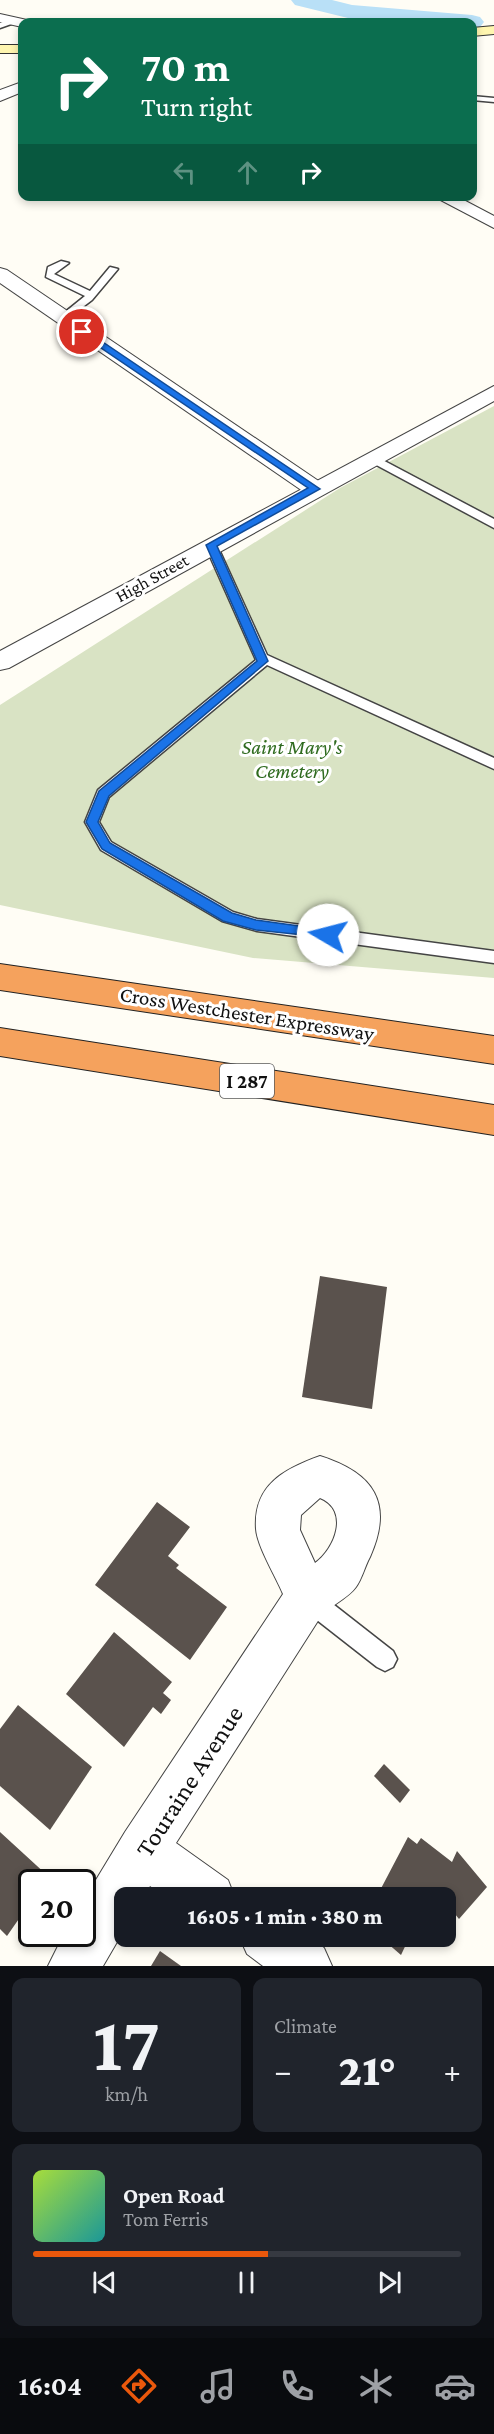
<!DOCTYPE html>
<meta charset="utf-8">
<style>
body{margin:0;font-family:"Crimson Pro",serif;background:#20242c;color:#f1f3f6;height:100vh;display:flex;flex-direction:column;font-size:22px;white-space:nowrap}
*{box-sizing:border-box;margin:0}
p{font-size:20px;color:#9ea1a6}
.icon{flex:none;width:33px;height:33px;fill:none;stroke:currentColor;stroke-width:2;stroke-linecap:round;stroke-linejoin:round}
.map{position:relative;height:1966px;overflow:hidden}
.details{display:flex;flex-direction:column;gap:12px;padding:12px;background:#0d0f14;flex:1}
.details>*{flex:none}
.banner{position:absolute;left:18px;top:18px;width:459px;height:183px;border-radius:12px;box-shadow:0 3px 9px #0003;background:#0b6e4f;color:#fff;overflow:hidden}
.speed{position:absolute;left:18px;top:1869px;display:flex;gap:12px;font-size:30px;font-weight:700;text-align:center}
.speed>*{display:grid;place-content:center;width:78px;height:78px;border-radius:50%;background:#171b24;box-shadow:0 3px 9px #0003;line-height:1}
.speed .limit{border:3px solid #111;border-radius:9px;background:#fff;color:#111}
.pin{position:absolute;display:grid;place-items:center;width:51px;height:51px;color:#fff;margin:-26px;border:3px solid #fff;border-radius:50%;box-shadow:0 2px 6px #0007}
.me{position:absolute;width:66px;margin:-33px;rotate:278deg;stroke-linejoin:round;filter:drop-shadow(0 0 4px #0008)}
.turn{display:flex;align-items:center;gap:21px;height:126px;padding:0 24px;font-size:27px}
.turn .icon{width:78px;height:78px;stroke-width:2.5}
.turn b{display:block;font-size:42px;line-height:51px}
.lanes{display:flex;align-items:center;height:57px;padding:0 24px;background:#0003;justify-content:center;gap:30px;direction:ltr}
.lanes .off{opacity:.35}
.big{font-size:45px;font-weight:800;line-height:1.1}
.details .tile{flex:1;display:flex;flex-direction:column;justify-content:center;gap:9px;min-width:0;padding:0 21px;border-radius:12px;background:#20242c}
.details .dial{align-items:center;gap:0}
.dial b{font-size:78px;line-height:1}
.song{display:flex;align-items:center;gap:18px}
.cover{width:72px;height:72px;border-radius:9px;background:linear-gradient(135deg,hsl(80 70% 55%),hsl(180 70% 35%))}
.played{height:6px;border-radius:3px;background:linear-gradient(90deg,#ea580c 55%,#363941 55%)}
.keys{display:flex;justify-content:space-around;direction:ltr}
.heat{display:flex;justify-content:space-between;align-items:center;font-size:33px;direction:ltr}
.details .tiles{flex:1;display:grid;gap:12px;grid-template-columns:1fr 1fr}
.tile:last-child{grid-column:span 2}
.trip{position:absolute;left:114px;top:1887px;width:342px;height:60px;border-radius:12px;background:#171b24;box-shadow:0 3px 9px #0003;font-weight:800;line-height:60px;text-align:center}
.dock{display:flex;height:96px;justify-content:space-around;align-items:center;background:#090b0e;color:#9ea1a6}
.dock .icon{width:42px;height:42px}
.dock .active{color:#ea580c}
.dock b{font-size:27px;color:#f1f3f6}
.map>svg:first-child{display:block}
.cemetery{fill:#d9e3c4}
.lines{fill:none;stroke-linecap:round;stroke-linejoin:round}
.river{fill:#b9e0f7;fill-rule:evenodd}
.building{fill:#5a524d}
.service-casing{stroke:#444;stroke-width:3}
.minor-casing{stroke:#444;stroke-width:2}
.tertiary-casing{stroke:#444;stroke-width:2}
.secondary-casing{stroke:#333;stroke-width:2}
.motorway-casing{stroke:#222;stroke-width:2}
.service{fill:#fff;fill-rule:evenodd}
.minor{fill:#fff;fill-rule:evenodd}
.tertiary{fill:#fff;fill-rule:evenodd}
.secondary{fill:#fff6b0;fill-rule:evenodd}
.motorway{fill:#f5a25d;fill-rule:evenodd}
.route{fill:#1a73e8;stroke:#114b97;stroke-width:1.5}
.labels{text-anchor:middle;stroke-width:6;stroke-linejoin:round;paint-order:stroke}
.far-street-label{font-size:18px;fill:#111;stroke:#fff}
.shield{fill:#fff;stroke:#585858;stroke-width:1.5}
.shield-label{font-size:20px;font-weight:bold;fill:#111}
.park-label{font-size:21px;font-style:italic;fill:#2f6b1f;stroke:#fff}
.street-label{font-size:21px;fill:#111;stroke:#fff}
.near-street-label{font-size:26px;fill:#111;stroke:#fff}
</style>
<div class="map">
<svg width="494" height="1966" viewBox="0 0 494 1966">
<rect width="100%" height="100%" fill="#fffdf5"/>
<polygon class="cemetery" points="494,406 494,978 253,958 0,905 0,705 340,488"/>
<g class="lines">
<polygon class="river" points="291,0 332,0 352,5 472,15 480,17 484,22 480,27 472,29 472,22 352,19 295,5"/>
</g>
<g class="building">
<polygon points="320,1276 387,1287 372,1409 302,1397"/>
<polygon points="157,1502 190,1527 168,1556 179,1565 176,1568 227,1607 190,1660 95,1585"/>
<polygon points="114,1632 172,1682 163,1693 171,1700 161,1714 153,1707 124,1747 66,1694"/>
<polygon points="18,1705 92,1767 50,1830 0,1786 0,1729"/>
<polygon points="384,1764 410,1790 400,1803 374,1776"/>
<polygon points="0,1832 48,1876 44,1882 32,1882 32,1900 7,1936 0,1929"/>
<polygon points="408,1837 417,1844 421,1838 452,1862 457,1851 487,1887 459,1919 446,1903 446,1898 441,1898 434,1889 430,1898 376,1898"/>
<polygon points="379,1936 410,1936 401,1955"/>
<polygon points="160,1951 181,1966 151,1966"/>
</g>
<g class="lines">
<g class="service-casing">
<g id="service">
<polygon points="11,19 14,23 0,28 0,23"/>
<polygon points="472,96 494,98 494,102 472,100"/>
<polygon points="61,261 69,263 54,274 90,291 110,267 118,269 92,300 63,322 59,321 59,317 85,296 46,277 48,267"/>
<polygon points="367,456 375,456 494,519 494,528 367,460"/>
<polygon points="211,541 217,545 267,655 494,758 494,769 267,665 109,797 99,822 111,842 233,912 257,919 494,951 494,963 257,931 222,921 101,850 85,822 98,790 256,660 205,545"/>
<polygon points="307,1587 315,1590 393,1651 397,1659 393,1667 385,1671 377,1667 299,1606 296,1598 299,1590"/>
</g>
</g>
<g class="minor-casing">
<g id="minor">
<polygon points="0,14 27,20 29,22 22,22 22,27 0,22"/>
<polygon points="22,82 22,92 0,101 0,90"/>
<polygon points="0,268 7,270 323,484 327,489 323,494 307,494 0,283"/>
<path d="M320,1456c54,17 74,47 50,101 -5,9 -8,22 -14,30 -7,10 -23,18 -33,26l-147,230 52,37 7,18h-68l-17,-12 -7,12h-19v32l-21,36h-55l16,-32h18v-31l43,-71 158,-238c-7,-17 -26,-48 -27,-65 -3,-44 28,-60 64,-73zM320,1498c30,12 15,51 -5,65l-15,-33 1,-15z"/>
<polygon points="239,1936 309,1936 324,1948 332,1966 263,1966 247,1954"/>
</g>
</g>
<g class="tertiary-casing">
<g id="tertiary">
<polygon points="433,196 456,196 494,216 494,228"/>
<polygon points="494,386 494,401 9,668 0,670 0,651"/>
</g>
</g>
<g class="secondary-casing">
<g id="secondary">
<polygon points="494,26 494,34 472,36 472,28"/>
<rect x="0" y="45" width="22" height="8"/>
</g>
</g>
<g class="motorway-casing">
<g id="motorway">
<polygon points="0,964 494,1036 494,1064 0,990"/>
<polygon points="0,1028 494,1105 494,1135 0,1056"/>
</g>
</g>
<use href="#service" class="service"/>
<use href="#minor" class="minor"/>
<use href="#tertiary" class="tertiary"/>
<use href="#secondary" class="secondary"/>
<use href="#motorway" class="motorway"/>
</g>
<polygon class="route" points="79,330 85,330 320,489 217,546 268,661 109,796 98,822 110,843 232,913 256,920 328,930 334,935 332,938 256,930 223,921 102,849 86,822 99,791 257,661 206,545 308,488 79,333"/>
<g class="labels">
<g class="far-street-label">
<text transform="translate(152 578) rotate(-29)" y="6">High Street</text>
</g>
<rect class="shield" x="220" y="1064" width="54" height="34" rx="4.5"/>
<g class="shield-label">
<text x="247" y="1088">I 287</text>
</g>
<g class="park-label">
<text x="292" y="754">Saint Mary's<tspan x="292" dy="24">Cemetery</tspan></text>
</g>
<g class="street-label">
<text transform="translate(247 1014) rotate(9)" y="7">Cross Westchester Expressway</text>
</g>
<g class="near-street-label">
<text transform="translate(189 1781) rotate(-57)" y="9">Touraine Avenue</text>
</g>
</g>
</svg>
<div class="speed"><div class="limit">20</div></div>
<div class="pin" style="left:82px;top:332px;background:#d93025"><svg class="icon" aria-label="arrive" viewBox="0 0 24 24"><path d="M6 21V4h12l-3 4 3 4H6"/></svg></div>
<svg class="me" style="left:328px;top:935px" viewBox="-20 -20 40 40"><circle r="19" fill="#fff"/><path d="M0-13L10 11 0 6-10 11z" fill="#1a73e8"/></svg>
<div class="trip">16:05 · 1 min · 380 m</div>
<div class="banner">
<div class="turn"><svg class="icon" aria-label="right" viewBox="0 0 24 24"><path d="M7 20v-9h11M14 6l5 5-5 5"/></svg><div><b>70 m</b>Turn right</div></div>
<div class="lanes"><svg class="icon off" aria-label="left" viewBox="0 0 24 24"><path d="M17 20v-9H6M10 6l-5 5 5 5"/></svg><svg class="icon off" aria-label="ahead" viewBox="0 0 24 24"><path d="M12 20V5M6 11l6-6 6 6"/></svg><svg class="icon" aria-label="right" viewBox="0 0 24 24"><path d="M7 20v-9h11M14 6l5 5-5 5"/></svg></div>
</div>
</div>
<section class="details">
<div class="tiles">
<div class="tile dial"><b>17</b><p>km/h</p></div>
<div class="tile"><p>Climate</p>
<div class="heat"><a>−</a><b class="big">21°</b><a>+</a></div>
</div>
<div class="tile">
<div class="song"><i class="cover"></i><div><b>Open Road</b><p>Tom Ferris</p></div></div>
<div class="played"></div>
<div class="keys"><svg class="icon" aria-label="previous" viewBox="0 0 24 24"><path d="M18 5L8 12l10 7zM5 5v14"/></svg><svg class="icon" aria-label="pause" viewBox="0 0 24 24"><path d="M8 5v14M16 5v14"/></svg><svg class="icon" aria-label="next" viewBox="0 0 24 24"><path d="M6 5l10 7-10 7zM19 5v14"/></svg></div>
</div>
</div>
</section>
<nav class="dock">
<b>16:04</b>
<svg class="icon active" aria-label="directions" viewBox="0 0 24 24"><path d="M12 3l9 9-9 9-9-9zM9 14v-3h6M13 9l2 2-2 2"/></svg>
<svg class="icon" aria-label="music" viewBox="0 0 24 24"><path d="M9 18V5l10-2v13"/><circle cx="6" cy="18" r="3"/><circle cx="16" cy="16" r="3"/></svg>
<svg class="icon" aria-label="phone" viewBox="0 0 24 24"><path d="M5 4h4l2 5-3 2q2 4 5 5l2-3 5 2v4C11 20 4 13 5 4z"/></svg>
<svg class="icon" aria-label="climate" viewBox="0 0 24 24"><path d="M12 3v18M4 7l16 10M4 17L20 7"/></svg>
<svg class="icon" aria-label="car" viewBox="0 0 24 24"><path d="M5 17H2v-5l4-1 3-4h7l3 4 3 1v5h-3M9 17h6M6 11h13"/><circle cx="7" cy="17" r="2"/><circle cx="17" cy="17" r="2"/></svg>
</nav>
